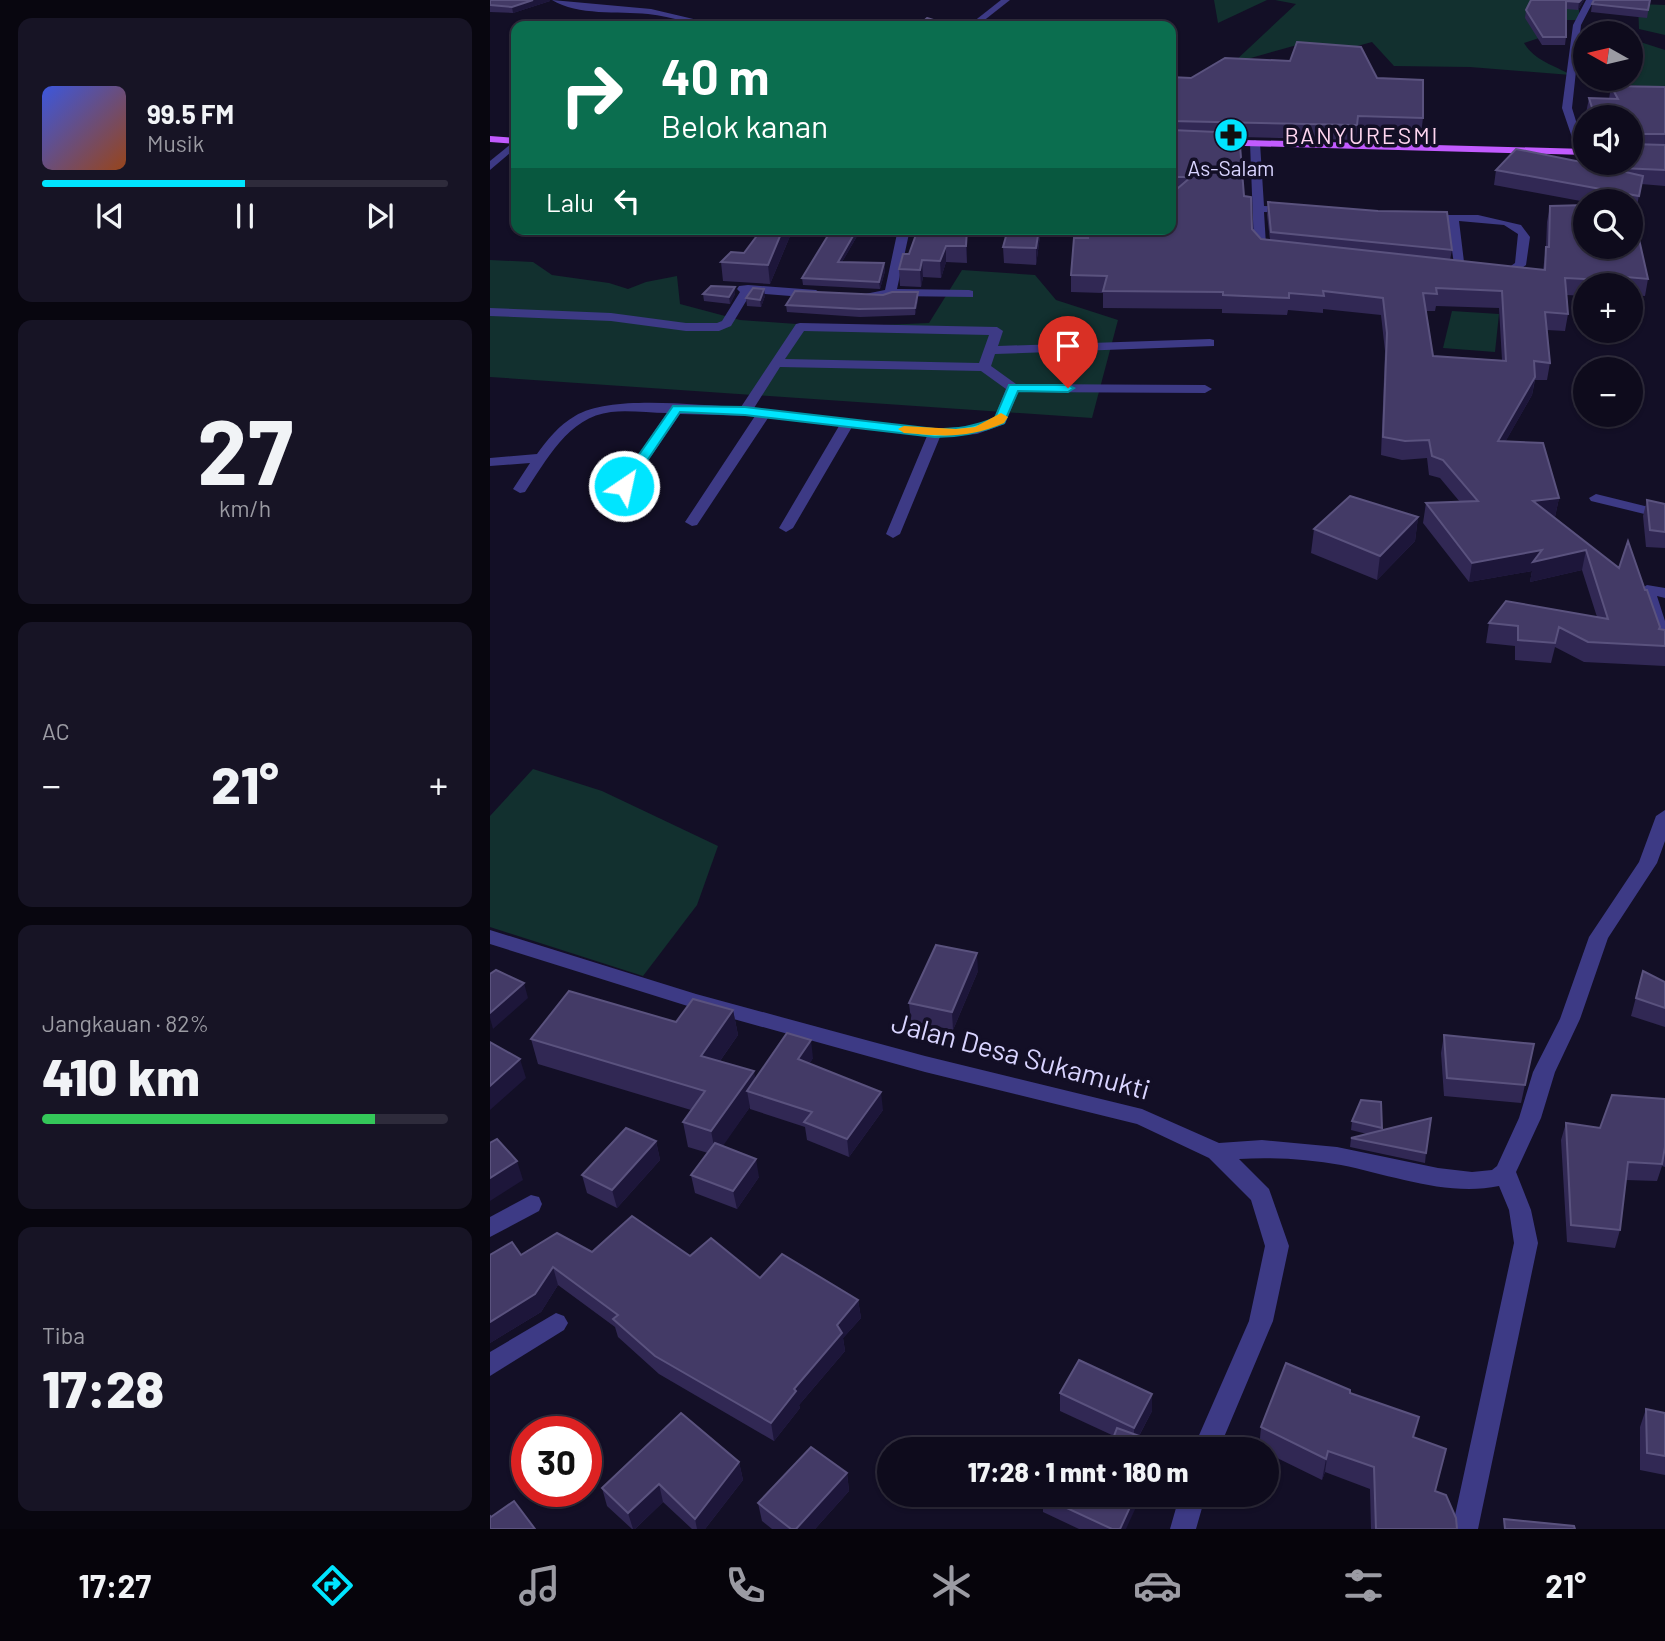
<!DOCTYPE html>
<html lang="id">
<meta charset="utf-8">
<style>
body{margin:0;font-family:Barlow,sans-serif;background:#171425;color:#f1f3f6;height:100vh;display:flex;flex-direction:column;font-size:26px;white-space:nowrap}
*{box-sizing:border-box;margin:0}
p{font-size:23px;color:#9b9ba3}
.icon{flex:none;width:38px;height:38px;fill:none;stroke:currentColor;stroke-width:2;stroke-linecap:round;stroke-linejoin:round}
.map{position:relative;flex:1;overflow:hidden}
.drawer{display:flex;flex-direction:column;gap:18px;padding:18px;background:#08060f;width:490px}
.drawer>*{flex:none}
.top-card{position:absolute;left:21px;top:21px;width:665px;height:214px;border-radius:14px;box-shadow:0 2px 5px #0004,0 0 0 2px #2e2b3b;background:#0b6e4f;color:#fff;overflow:hidden}
.needle{width:46px;rotate:278deg}
.tools{position:absolute;left:1083px;top:21px;display:grid;gap:14px}
.tools a{display:grid;place-items:center;width:70px;height:70px;border-radius:50%;background:#0e0b1c;box-shadow:0 2px 5px #0004,0 0 0 2px #2e2b3b;font-size:35px}
.speed{position:absolute;left:21px;top:1416px;display:flex;gap:14px;font-size:35px;font-weight:700;text-align:center}
.speed>*{display:grid;place-content:center;width:91px;height:91px;border-radius:50%;background:#0e0b1c;box-shadow:0 2px 5px #0004,0 0 0 2px #2e2b3b;line-height:1}
.speed .limit{border:10px solid #d22;background:#fff;color:#111}
.pin{position:absolute;display:grid;place-items:center;width:60px;height:60px;color:#fff;margin:-72px -30px;border-radius:50% 50% 50% 0;rotate:-45deg;box-shadow:0 0 7px #0007}
.pin .icon{rotate:45deg}
.me{position:absolute;width:77px;margin:-38px;rotate:34deg;stroke-linejoin:round;filter:drop-shadow(0 0 5px #0008)}
.turn{display:flex;align-items:center;gap:24px;height:147px;padding:0 35px;font-size:32px}
.turn .icon{width:91px;height:91px;stroke-width:2.5}
.turn b{display:block;font-size:49px;line-height:60px}
.then{display:flex;align-items:center;height:66px;padding:0 35px;background:#0003;gap:14px;font-size:26px}
.big{font-size:52px;font-weight:800;line-height:1.1}
.drawer .tile{flex:1;display:flex;flex-direction:column;justify-content:center;gap:10px;min-width:0;padding:0 24px;border-radius:14px;background:#171425}
.drawer .dial{align-items:center;gap:0}
.dial b{font-size:91px;line-height:1}
.song{display:flex;align-items:center;gap:21px}
.cover{width:84px;height:84px;border-radius:10px;background:linear-gradient(135deg,hsl(230 70% 55%),hsl(20 70% 35%))}
.played{height:7px;border-radius:4px;background:linear-gradient(90deg,#00e5ff 50%,#2e2b3b 50%)}
.keys{display:flex;justify-content:space-around;direction:ltr}
.heat{display:flex;justify-content:space-between;align-items:center;font-size:38px;direction:ltr}
.charge{height:10px;border-radius:5px;background:linear-gradient(90deg,#34c759 82%,#2e2b3b 0)}
.trip{position:absolute;left:387px;top:1437px;width:402px;height:70px;border-radius:35px;background:#0e0b1c;box-shadow:0 2px 5px #0004,0 0 0 2px #2e2b3b;font-weight:800;line-height:70px;text-align:center}
.tab-bar{display:flex;height:112px;justify-content:space-around;align-items:center;background:#06040b;color:#9b9ba3}
.tab-bar .icon{width:49px;height:49px}
.tab-bar .current{color:#00e5ff}
.tab-bar b{font-size:32px;color:#f1f3f6}
main{display:flex;flex:1;min-height:0}
.map>svg:first-child{display:block}
.green{fill:#12302f}
.lines{fill:none;stroke-linecap:round;stroke-linejoin:round}
.minor{fill:#3d3a85;fill-rule:evenodd}
.major{fill:#c25bff;fill-rule:evenodd}
.wall{fill:#312854;fill-rule:evenodd}
.shaded-wall{fill:#1d163a}
.building{fill:#433a66;stroke:#5a527e;stroke-width:2;fill-rule:evenodd}
.route{fill:#00e5ff;stroke:#0095a6;stroke-width:2}
.slow{fill:#f59e0b}
.labels{text-anchor:middle;stroke-width:7;stroke-linejoin:round;paint-order:stroke}
.far-poi-label{font-size:21px;fill:#d9d4ff;stroke:#130f26}
.far-quarter-label{font-size:23px;letter-spacing:2px;fill:#ffd6f0;stroke:#130f26}
.near-street-label{font-size:28px;fill:#d9d4ff;stroke:#130f26}
</style>
<main>
<section class="drawer">
<div class="tile">
<div class="song"><i class="cover"></i><div><b>99.5 FM</b><p>Musik</p></div></div>
<div class="played"></div>
<div class="keys"><svg class="icon" aria-label="previous" viewBox="0 0 24 24"><path d="M18 5L8 12l10 7zM5 5v14"/></svg><svg class="icon" aria-label="pause" viewBox="0 0 24 24"><path d="M8 5v14M16 5v14"/></svg><svg class="icon" aria-label="next" viewBox="0 0 24 24"><path d="M6 5l10 7-10 7zM19 5v14"/></svg></div>
</div>
<div class="tile dial"><b>27</b><p>km/h</p></div>
<div class="tile"><p>AC</p>
<div class="heat"><a>−</a><b class="big">21°</b><a>+</a></div>
</div>
<div class="tile"><p>Jangkauan · 82%</p><b class="big">410 km</b><div class="charge"></div></div>
<div class="tile"><p>Tiba</p><b class="big">17:28</b></div>
</section>
<div class="map">
<svg width="1175" height="1529" viewBox="0 0 1175 1529">
<rect width="100%" height="100%" fill="#130f26"/>
<g class="green">
<polygon points="724,0 777,0 728,23"/>
<path d="M785,0h304v20h-48l14,16 -21,7c11,18 30,22 47,32l-101,-8 -76,-1 -22,-24 -55,15 -20,-12 -64,18 63,-59z"/>
<polygon points="1148,4 1175,5 1175,35 1149,29"/>
<polygon points="1141,39 1175,50 1175,87 1116,84 1114,79 1141,79"/>
<polygon points="0,260 43,262 62,275 119,283 138,289 156,282 187,276 190,304 250,320 348,327 439,323 472,270 545,275 566,300 628,320 602,418 0,377"/>
<polygon points="962,311 1009,314 1005,352 953,348"/>
<polygon points="43,769 112,791 228,846 207,905 153,976 0,927 0,816"/>
</g>
<g class="lines">
<g class="minor">
<path d="M62,0l99,9 72,17c-25,1 -49,-9 -75,-12 -30,-3 -70,2 -96,-14z"/>
<polygon points="511,0 520,0 487,26 478,26"/>
<polygon points="1096,0 1104,0 1091,25 1082,108 1096,154 1092,155 1087,152 1072,108 1083,25"/>
<polygon points="26,140 26,148 0,170 0,161"/>
<polygon points="765,140 770,143 774,206 801,207 807,210 801,213 774,212 776,245 788,253 782,256 768,252 764,245 760,143"/>
<polygon points="930,215 988,215 1031,225 1040,237 1036,265 1025,273 1001,275 1001,271 1018,268 1025,263 1028,234 1014,225 969,221 975,270 965,272 958,221 930,219"/>
<polygon points="408,229 420,229 407,289 479,290 483,291 483,297 404,296 375,300 375,294 395,290"/>
<polygon points="474,229 485,229 480,232"/>
<polygon points="258,285 326,290 332,294 326,298 261,293 241,326 229,331 196,331 121,321 0,316 0,308 121,313 196,323 227,323 232,321 250,292 247,289 249,286"/>
<path d="M310,323l197,4 6,4 -5,15 212,-7 4,1v6l-219,8 -4,12 25,18 189,1 7,4 -7,4 -187,-1 -13,32 -28,10 -37,3 -40,97 -7,4 -7,-4 41,-98 -75,-9 -59,101 -7,4 -7,-4 60,-102 -71,-8 -71,107 -5,1 -7,-4 70,-106 -75,-2 -65,95 -5,1 -7,-4 64,-93c-18,0 -38,-3 -56,-1 -43,5 -65,49 -86,80l-5,1 -7,-4 17,-26 -40,3v-8l47,-4c10,-14 22,-29 38,-38 37,-22 122,-10 166,-9l55,-83zM314,331l185,4 -10,28 -194,-4zM290,367l201,4 25,18 -12,30 -19,7 -40,3 -181,-21z"/>
<polygon points="1106,494 1175,511 1175,519 1101,501 1099,498"/>
<polygon points="1157,585 1175,588 1175,598 1167,596 1175,621 1175,650 1167,645 1149,590"/>
<path d="M1175,810v31l-8,22 -49,75 -28,81 -25,53 -14,46 -25,54 15,38 7,33 -60,286h-26l62,-286 -5,-33 -10,-24c-51,11 -108,-11 -158,-21 -33,-6 -69,-8 -102,-6l30,30 20,57 -16,75 -54,128h-26l56,-128 16,-75 -14,-46 -42,-42 -72,-34 -212,-52 -231,-64 -204,-64v-14l206,64 229,62 217,53 77,34 43,-3 75,7 101,21 34,4 20,-2 5,-4 22,-48 14,-46 27,-53 29,-82 50,-75 17,-46z"/>
<polygon points="41,1195 49,1197 52,1204 49,1211 0,1237 0,1217"/>
<polygon points="66,1313 74,1316 78,1323 74,1330 0,1376 0,1352"/>
<polygon points="690,1494 716,1494 706,1529 680,1529"/>
</g>
<g class="major">
<polygon points="0,136 26,138 26,144 0,142"/>
<polygon points="681,138 1096,149 1096,155 681,144"/>
</g>
</g>
<g class="wall">
<polygon points="0,0 60,0 60,1 23,13 0,12"/>
<polygon points="1041,0 1094,0 1088,10 1076,9 1076,37 1075,45 1052,45 1035,18 1036,10"/>
<polygon points="1160,0 1157,18 1101,12 1102,4"/>
<path d="M681,77l20,1h186l46,40 -2,16 -64,-3 -1,9 -116,-3 4,59 8,33 9,10 9,1 -3,-25 1,-13 184,48 -2,10 93,10 3,-23 1,-25 3,-16 98,73 -3,17 -14,-1v-10h-45v11l-19,-1 1,19 -3,17 -18,-1 3,33 -3,17h-12l-3,15 -27,47 54,56 -4,19h-1l91,73 15,37v2l5,1v36l-81,-4 -29,-15 -4,16 -36,-3v-14l-29,-3 3,-20 108,-6 -15,-47 -52,12 2,-11 -63,11 -46,-59 3,-20 34,-1 -20,-24 -11,-3 -2,-17 -25,2 -21,-5 4,-104 -4,-36 -58,-6v4l-35,-3 -1,5 -65,-2v-4l-119,-1v-15l-32,-1v-17l17,-37 83,-9 1,-36h-1zM946,306l63,2 3,52 -69,-4 -7,-45h9z"/>
<polygon points="1121,86 1175,87 1175,186 1151,184 1146,212 1141,211 1141,201 1096,201 1096,202 1004,185 1006,170 1092,163 1094,153 1141,163 1141,117 1098,117 1096,113 1099,98 1119,99"/>
<polygon points="272,229 303,229 280,284 233,281 231,262 254,253"/>
<polygon points="342,229 370,229 370,231 352,262 394,263 395,271 390,289 313,285 312,278"/>
<polygon points="428,229 477,229 477,263 456,262 451,278 433,277 431,287 410,286 409,269 419,254"/>
<polygon points="518,229 551,229 546,265 514,263 513,247"/>
<polygon points="245,287 245,294 240,304 214,301 213,294"/>
<polygon points="428,292 428,300 425,315 370,317 297,312 296,305"/>
<polygon points="275,296 271,307 257,306 256,298"/>
<polygon points="1157,500 1175,504 1175,548 1156,547 1153,516"/>
<polygon points="928,517 925,541 887,580 821,553 824,529"/>
<polygon points="488,971 463,1030 421,1021 419,1003"/>
<polygon points="1153,971 1175,982 1175,1027 1141,1016"/>
<polygon points="243,1010 248,1035 230,1061 265,1079 323,1058 319,1064 393,1110 359,1157 317,1140 315,1127 260,1109 260,1107 232,1146 269,1177 247,1209 205,1193 201,1175 218,1153 198,1147 193,1122 201,1110 48,1064 41,1039 186,1022"/>
<polygon points="954,1035 1044,1044 1031,1103 954,1096 951,1053"/>
<polygon points="1175,1099 1175,1167 1172,1166 1167,1181 1136,1180 1130,1230 1125,1248 1077,1242 1071,1140 1076,1123 1110,1128"/>
<polygon points="862,1121 892,1128 892,1130 936,1153 935,1163 860,1147 861,1138 877,1134 861,1130"/>
<polygon points="166,1141 170,1160 127,1208 97,1193 92,1175"/>
<polygon points="102,1252 200,1256 270,1278 368,1300 371,1318 353,1338 355,1351 309,1405 310,1408 284,1441 169,1374 128,1337 125,1327 68,1285 51,1312 0,1343 0,1255"/>
<polygon points="570,1393 662,1394 662,1411 649,1436 624,1436 570,1411"/>
<polygon points="860,1393 924,1438 951,1470 945,1491 967,1529 881,1529 880,1489 835,1472 832,1480 777,1453 777,1449 769,1449 771,1427"/>
<polygon points="1156,1409 1175,1413 1175,1475 1150,1470 1150,1427"/>
<polygon points="249,1462 253,1480 215,1529 202,1529 173,1502 145,1529 142,1529 117,1506 112,1488"/>
<polygon points="357,1473 359,1491 325,1529 282,1529 272,1521 268,1503"/>
<polygon points="553,1497 636,1529 589,1529 553,1512"/>
</g>
<g class="shaded-wall">
<polygon points="43,0 60,0 60,1 23,13 22,7"/>
<polygon points="1091,0 1094,0 1088,10 1089,2"/>
<polygon points="293,229 303,229 280,284 278,265"/>
<polygon points="367,229 370,229 370,231 348,269 348,262"/>
<polygon points="477,229 477,263 476,246"/>
<polygon points="549,229 551,229 546,265 546,248"/>
<polygon points="456,246 456,262 451,278 450,261"/>
<polygon points="432,260 433,277 431,287 430,270"/>
<polygon points="394,263 395,271 390,289 389,282"/>
<polygon points="245,287 245,294 240,304 239,297"/>
<polygon points="274,289 275,296 271,307 270,300"/>
<polygon points="428,292 428,300 425,315 425,308"/>
<polygon points="1045,377 1042,395 1005,460 1008,441"/>
<polygon points="1069,498 1065,517 1040,520 1043,501"/>
<polygon points="928,517 925,541 887,580 890,556"/>
<polygon points="1052,550 1096,550 1092,570 1040,582 1042,571 979,582 982,563"/>
<polygon points="487,953 488,971 463,1030 462,1012"/>
<polygon points="34,983 38,998 3,1029 0,1018 0,1013"/>
<polygon points="243,1010 248,1035 216,1081 211,1056"/>
<polygon points="321,1040 323,1058 310,1078 308,1059"/>
<polygon points="30,1059 36,1078 0,1110 0,1086"/>
<polygon points="264,1071 268,1094 257,1091 260,1107 226,1156 221,1131"/>
<polygon points="391,1092 393,1110 359,1157 357,1139"/>
<polygon points="166,1141 170,1160 127,1208 122,1190"/>
<polygon points="266,1159 269,1177 247,1209 243,1191"/>
<polygon points="27,1161 33,1180 0,1201 0,1178"/>
<polygon points="63,1267 68,1285 51,1312 0,1343 0,1322"/>
<polygon points="368,1300 371,1318 353,1338 355,1351 309,1405 310,1408 284,1441 281,1423 347,1325"/>
<polygon points="662,1394 662,1411 644,1445 644,1428"/>
<polygon points="838,1451 835,1472 832,1480 836,1459"/>
<polygon points="249,1462 253,1480 215,1529 207,1529 205,1519"/>
<polygon points="357,1473 359,1491 325,1529 306,1529"/>
<polygon points="169,1484 173,1502 145,1529 143,1529 138,1513"/>
<polygon points="646,1494 652,1494 636,1529 630,1529"/>
</g>
<g class="building">
<polygon points="0,0 43,0 22,7 0,5"/>
<polygon points="1041,0 1091,0 1089,2 1076,1 1076,37 1053,37 1036,10"/>
<polygon points="1104,0 1160,0 1158,10 1102,4"/>
<polygon points="437,18 463,26 428,26"/>
<polygon points="193,22 216,26 189,26"/>
<polygon points="807,42 871,47 887,78 933,80 933,118 868,116 867,125 681,121 681,77 701,78 735,58 800,61"/>
<polygon points="1121,86 1175,87 1175,134 1144,134 1141,136 1142,144 1175,145 1175,170 1131,168 1131,171 1153,176 1149,196 1006,170 1026,149 1096,163 1094,153 1096,153 1096,163 1141,163 1141,117 1105,117 1099,98 1128,99"/>
<path d="M681,130l68,3 5,63 7,1 1,32 9,10 284,31 1,-23h3l1,-41 36,-1v42h45v-30h3l14,62 -44,-4 1,5 -40,-2 3,36 -23,-2 5,51 -16,-2 1,16 -37,64 45,2 16,55 -26,3 86,67 9,-27 17,49h2l13,37 -1,2 6,1v16l-77,-4 -29,-15 -4,16 -37,-3v-14l-29,-3 17,-22 102,18 -22,-69 -53,12 9,-12 -70,13 -46,-60 52,-2 -35,-41 -11,-4 -3,-16 -24,1 -22,-4 4,-104 -4,-35 -60,-7 1,5 -35,-3v5l-66,-3v-3l-120,-1 4,-15 -36,-1 3,-37h14v-9h83v-35l20,-17h-20zM946,288l66,3 4,70 -73,-5 -10,-63 14,1z"/>
<polygon points="778,202 888,211 957,212 962,250 781,232"/>
<polygon points="272,229 293,229 278,265 231,262 241,252 254,253"/>
<polygon points="342,229 367,229 348,262 394,263 389,282 312,278"/>
<polygon points="428,229 477,229 476,246 456,246 450,261 432,260 430,270 409,269 413,254 419,254"/>
<polygon points="518,229 549,229 546,248 513,247"/>
<polygon points="221,286 245,287 239,297 213,294"/>
<polygon points="263,288 274,289 270,300 256,298"/>
<polygon points="305,291 393,295 402,292 428,292 425,308 369,309 296,305"/>
<polygon points="860,496 928,517 890,556 824,529"/>
<polygon points="1157,500 1175,504 1175,532 1160,530"/>
<polygon points="446,945 487,953 462,1012 419,1003"/>
<polygon points="6,970 34,983 0,1013 0,974"/>
<polygon points="1153,971 1175,982 1175,1008 1146,998"/>
<polygon points="79,991 186,1022 203,999 243,1010 211,1056 264,1071 221,1131 193,1122 215,1091 41,1039"/>
<polygon points="297,1033 321,1040 308,1059 391,1092 357,1139 314,1122 322,1112 257,1091"/>
<polygon points="954,1035 1044,1044 1035,1085 957,1078"/>
<polygon points="0,1042 30,1059 0,1086"/>
<polygon points="1122,1095 1175,1099 1175,1147 1172,1164 1138,1162 1130,1230 1081,1225 1076,1123 1110,1128"/>
<polygon points="871,1100 891,1102 892,1128 862,1121"/>
<polygon points="941,1118 936,1153 861,1138"/>
<polygon points="136,1128 166,1141 122,1190 92,1175"/>
<polygon points="7,1139 27,1161 0,1178 0,1143"/>
<polygon points="225,1143 266,1159 243,1191 201,1175"/>
<polygon points="142,1216 200,1256 221,1238 270,1278 292,1254 368,1300 347,1325 352,1333 304,1389 306,1391 281,1423 165,1356 123,1319 128,1315 63,1267 45,1294 0,1322 0,1255 22,1242 31,1255 67,1233 102,1252"/>
<polygon points="589,1360 662,1394 644,1428 570,1393"/>
<polygon points="796,1363 860,1390 860,1393 929,1417 923,1437 956,1449 945,1491 956,1495 966,1518 967,1529 886,1529 884,1467 838,1451 836,1459 771,1427"/>
<polygon points="1156,1409 1175,1413 1175,1456 1157,1453"/>
<polygon points="191,1413 249,1462 205,1519 169,1484 138,1513 112,1488"/>
<polygon points="627,1428 669,1443 667,1449 619,1449"/>
<polygon points="321,1447 357,1473 306,1529 301,1529 268,1503"/>
<polygon points="554,1494 646,1494 630,1529 622,1529 553,1497"/>
<polygon points="24,1501 45,1529 0,1529 0,1516 1,1517"/>
<polygon points="1014,1519 1084,1526 1085,1529 1015,1529"/>
</g>
<path class="route" d="M519,385h59l6,3 -6,4 -50,-1 -14,32c-24,10 -44,14 -69,14l-190,-22 -65,-3 -52,77h-9l-2,-3 56,-80 72,1 190,22c22,0 39,-2 60,-11z"/>
<path class="slow" d="M511,413l7,4 -4,6c-37,16 -61,13 -100,10l-6,-4 6,-3 52,3 19,-2z"/>
<defs>
<g id="pharmacy-disc" transform="scale(1.75)"><circle r="9.5" fill="#00e5ff" stroke="#130f26"/><path d="M-2-6h4v4h4v4h-4v4h-4v-4h-4v-4h4Z" fill="#111"/></g>
</defs>
<g fill-rule="evenodd">
<use href="#pharmacy-disc" x="741" y="135"/>
</g>
<g class="labels">
<g class="far-poi-label">
<text x="741" y="176">As-Salam</text>
</g>
<g class="far-quarter-label">
<text x="872" y="144">BANYURESMI</text>
</g>
<g class="near-street-label">
<text transform="translate(531 1056) rotate(15)" y="10">Jalan Desa Sukamukti</text>
</g>
</g>
</svg>
<div class="tools">
<a><svg class="needle" viewBox="-14 -14 28 28"><path d="M0-13l5 13h-10z" fill="#e53935"/><path d="M0 13l5-13h-10z" fill="#9b9ba3"/></svg></a>
<a><svg class="icon" aria-label="sound" viewBox="0 0 24 24"><path d="M4 9h4l5-4v14l-5-4H4zM17 9q2 3 0 6"/></svg></a>
<a><svg class="icon" aria-label="search" viewBox="0 0 24 24"><circle cx="10" cy="10" r="6"/><path d="M15 15l6 6"/></svg></a>
<a>+</a>
<a>−</a>
</div>
<div class="speed"><div class="limit">30</div></div>
<div class="pin" style="left:578px;top:388px;background:#d93025"><svg class="icon" aria-label="arrive" viewBox="0 0 24 24"><path d="M6 21V4h12l-3 4 3 4H6"/></svg></div>
<svg class="me" style="left:134px;top:486px" viewBox="-20 -20 40 40"><circle r="17" fill="#00e5ff" stroke="#fff" stroke-width="3"/><path d="M0-11L8 9 0 5-8 9z" fill="#fff"/></svg>
<div class="trip">17:28 · 1 mnt · 180 m</div>
<div class="top-card">
<div class="turn"><svg class="icon" aria-label="right" viewBox="0 0 24 24"><path d="M7 20v-9h11M14 6l5 5-5 5"/></svg><div><b>40 m</b>Belok kanan</div></div>
<div class="then">Lalu<svg class="icon" aria-label="left" viewBox="0 0 24 24"><path d="M17 20v-9H6M10 6l-5 5 5 5"/></svg></div>
</div>
</div>
</main>
<nav class="tab-bar">
<b>17:27</b>
<svg class="icon current" aria-label="directions" viewBox="0 0 24 24"><path d="M12 3l9 9-9 9-9-9zM9 14v-3h6M13 9l2 2-2 2"/></svg>
<svg class="icon" aria-label="music" viewBox="0 0 24 24"><path d="M9 18V5l10-2v13"/><circle cx="6" cy="18" r="3"/><circle cx="16" cy="16" r="3"/></svg>
<svg class="icon" aria-label="phone" viewBox="0 0 24 24"><path d="M5 4h4l2 5-3 2q2 4 5 5l2-3 5 2v4C11 20 4 13 5 4z"/></svg>
<svg class="icon" aria-label="climate" viewBox="0 0 24 24"><path d="M12 3v18M4 7l16 10M4 17L20 7"/></svg>
<svg class="icon" aria-label="car" viewBox="0 0 24 24"><path d="M5 17H2v-5l4-1 3-4h7l3 4 3 1v5h-3M9 17h6M6 11h13"/><circle cx="7" cy="17" r="2"/><circle cx="17" cy="17" r="2"/></svg>
<svg class="icon" aria-label="filters" viewBox="0 0 24 24"><path d="M4 7h16M4 17h16"/><circle cx="9" cy="7" r="2"/><circle cx="15" cy="17" r="2"/></svg>
<b>21°</b>
</nav>
